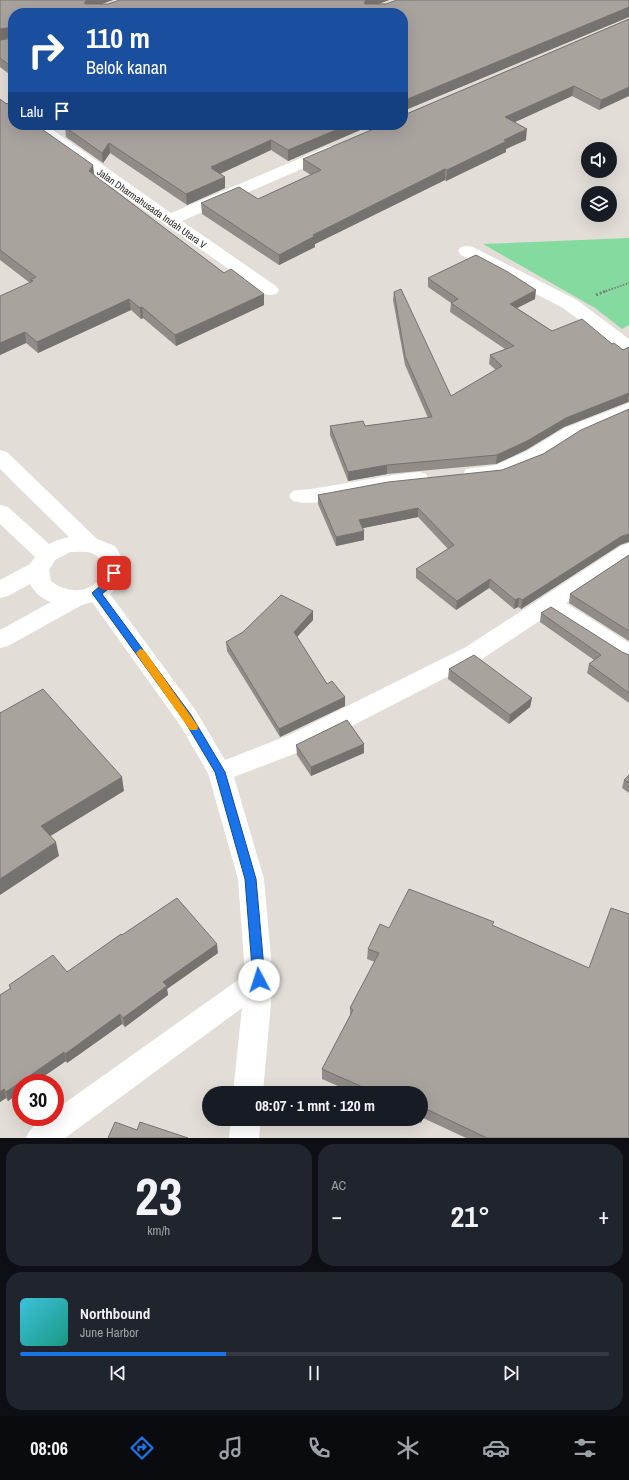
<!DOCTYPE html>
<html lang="id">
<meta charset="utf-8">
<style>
body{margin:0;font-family:"Archivo Narrow",sans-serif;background:#20242c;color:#f1f3f6;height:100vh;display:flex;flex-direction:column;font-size:15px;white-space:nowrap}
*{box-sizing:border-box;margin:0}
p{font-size:13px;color:#9ea1a6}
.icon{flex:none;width:22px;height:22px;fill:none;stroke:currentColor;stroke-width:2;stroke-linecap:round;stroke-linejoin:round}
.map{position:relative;height:1138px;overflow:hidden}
.drawer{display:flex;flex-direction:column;gap:6px;padding:6px;background:#0d0f14;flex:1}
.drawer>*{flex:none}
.guide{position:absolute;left:8px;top:8px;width:400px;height:122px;border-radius:16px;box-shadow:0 4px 16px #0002;background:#1a4fa0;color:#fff;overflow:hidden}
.controls{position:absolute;left:581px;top:142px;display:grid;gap:8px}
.controls a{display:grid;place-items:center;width:36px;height:36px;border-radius:50%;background:#171b24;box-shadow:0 4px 16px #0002;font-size:20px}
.speed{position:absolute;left:12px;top:1074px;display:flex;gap:8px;font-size:20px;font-weight:700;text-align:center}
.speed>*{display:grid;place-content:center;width:52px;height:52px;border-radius:50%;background:#171b24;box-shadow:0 4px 16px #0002;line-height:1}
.speed .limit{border:6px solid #d22;background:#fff;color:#111}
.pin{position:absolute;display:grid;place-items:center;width:34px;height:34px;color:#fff;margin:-17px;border-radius:8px;box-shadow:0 2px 6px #0006}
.me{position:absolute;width:44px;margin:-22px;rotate:355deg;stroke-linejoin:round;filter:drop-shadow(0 0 3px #0008)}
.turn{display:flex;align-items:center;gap:14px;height:84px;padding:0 12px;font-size:18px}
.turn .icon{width:52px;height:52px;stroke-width:2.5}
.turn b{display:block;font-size:28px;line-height:34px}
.then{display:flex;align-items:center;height:38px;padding:0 12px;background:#0003;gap:8px;font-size:15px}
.big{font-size:30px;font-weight:700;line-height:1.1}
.drawer .widget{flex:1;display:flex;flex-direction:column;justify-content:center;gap:6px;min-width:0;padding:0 14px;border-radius:16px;background:#20242c}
.drawer .dial{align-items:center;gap:0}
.dial b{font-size:52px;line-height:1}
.song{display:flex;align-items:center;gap:12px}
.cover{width:48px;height:48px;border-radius:6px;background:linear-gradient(135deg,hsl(190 70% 55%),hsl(170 70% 35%))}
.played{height:4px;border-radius:2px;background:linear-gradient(90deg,#1a73e8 35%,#363941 35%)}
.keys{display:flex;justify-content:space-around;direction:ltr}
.heat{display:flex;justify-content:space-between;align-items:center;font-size:22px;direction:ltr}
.drawer .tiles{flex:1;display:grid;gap:6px;grid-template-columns:1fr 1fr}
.widget:last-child{grid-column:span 2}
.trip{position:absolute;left:202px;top:1086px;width:226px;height:40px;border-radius:20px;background:#171b24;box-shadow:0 4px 16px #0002;font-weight:700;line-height:40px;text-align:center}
.dock{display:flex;height:64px;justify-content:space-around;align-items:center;background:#090b0e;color:#9ea1a6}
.dock .icon{width:28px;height:28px}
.dock .active{color:#1a73e8}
.dock b{font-size:18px;color:#f1f3f6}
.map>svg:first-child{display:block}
.green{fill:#84da9f}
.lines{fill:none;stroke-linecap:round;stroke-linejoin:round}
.path-far1{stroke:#7f7c77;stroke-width:2;stroke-dasharray:1.5 1.5;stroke-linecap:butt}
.path{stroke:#7f7c77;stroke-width:2.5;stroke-dasharray:2 2;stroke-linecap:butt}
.street{fill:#fff;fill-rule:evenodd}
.wall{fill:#918c88}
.shaded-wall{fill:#76726f}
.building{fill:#a9a39e;stroke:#76726f}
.route{fill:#1a73e8;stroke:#114b97}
.slow{fill:#f59e0b}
.labels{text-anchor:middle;stroke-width:4;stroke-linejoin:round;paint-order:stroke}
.far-street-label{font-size:10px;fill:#2d2b28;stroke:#fff}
</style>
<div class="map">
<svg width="629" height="1138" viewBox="0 0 629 1138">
<rect width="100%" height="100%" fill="#e2ded7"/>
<polygon class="green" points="629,238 629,325 622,329 595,308 483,244"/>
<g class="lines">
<polyline class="path-far1" points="603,292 629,283"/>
<polyline class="path" points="596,295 606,291"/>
<g class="street">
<polygon points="27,125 46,125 171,213 324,148 330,146 336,148 338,151 336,154 182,221 276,286 279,290 276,294 270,295 264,294 29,128"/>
<polygon points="467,246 473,247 577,300 629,339 629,354 622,352 563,308 461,255 458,251 461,247"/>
<path d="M629,403v13c-17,8 -35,13 -51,22 -31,17 -75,51 -112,41l-3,-5 3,-5 30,-4 31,-14 38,-23z"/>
<path d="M0,450l7,2 90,87 18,7 11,19c-3,15 -4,19 -16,29l86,117 29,49 64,-25 177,-88 155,-101 8,-3v18l-63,42 63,40v20l-8,-3 -71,-46 -68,45 -175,90 -73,28 30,102 9,101 -10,113h-30l9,-85 -177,130h-39c6,-13 14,-21 29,-21v-7l190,-135 -7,-96 -30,-106 -28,-48 -88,-123 -10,3 -74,41 -8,2v-18l51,-28c-9,-3 -17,-10 -21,-18l-22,12 -8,2v-18l30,-16 5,-7 -35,-33v-19l8,2 41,37 9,-4 11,-3 -69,-68zM70,552c16,0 25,-3 34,13 -1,4 -1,9 -3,12 -12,18 -35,16 -50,4l-2,-11 6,-10z"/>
<path d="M419,472l7,2 3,5 -3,5c-13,4 -26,3 -39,5 -28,4 -68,19 -94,12l-4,-5 4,-5c8,-2 16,-1 24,-3 34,-5 68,-13 102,-16z"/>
<polygon points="231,1119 261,1119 259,1138 229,1138"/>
</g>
</g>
<g class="wall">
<polygon points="0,0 113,0 100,4 108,4 120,0 389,0 377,4 629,0 629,17 403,111 403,13 13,13 13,77 0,67 0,40 13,38 13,37 0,40"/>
<polygon points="629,19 599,110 572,96 515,122 526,140 506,149 506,152 446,181 445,180 315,244 315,247 279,265 202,214 201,203 258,199 311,175 303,170 303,159 403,125 404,115"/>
<polygon points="13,85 13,125 93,165 94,175 224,273 264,294 264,305 176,346 143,318 141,319 131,310 38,353 26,343 0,355 30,283 0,260 0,99 5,103 12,105 13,100 9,98 8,87"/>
<polygon points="48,125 62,125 53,128"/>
<polygon points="372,125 288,161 271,150 220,174 225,188 187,205 110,153 103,163 66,137 65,127"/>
<polygon points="428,278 535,299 517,308 552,331 612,344 623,350 629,347 629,402 628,402 564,427 526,450 496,464 387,474 348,481 330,435 330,426 365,426 428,418 405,365 393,300 394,292 451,396 496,370 489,364 490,355 505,349 450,312 451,303 428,287"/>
<polygon points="543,454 620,545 521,609 518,607 514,609 489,588 456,610 416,578 416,569 448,549 418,517 362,528 364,540 336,546 318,504 318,495 502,470"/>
<polygon points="629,555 629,641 569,603 570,594"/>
<polygon points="313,611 313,620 297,637 327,684 345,697 345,706 280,737 227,651 226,642"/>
<polygon points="541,613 622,652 629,655 629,703 587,673 589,664 594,660 540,622"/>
<polygon points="449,669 532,698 530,707 509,724 448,679"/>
<polygon points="364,744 364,753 311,776 297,755 296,745"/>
<polygon points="629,775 629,793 622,788 624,780"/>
<polygon points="493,926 629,1138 466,1138 423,1118 421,1123 412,1119 421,1119 421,1093 354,1093 322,1079 322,1069 350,1016 350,1008 375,962 367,959 368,949 389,928"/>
<polygon points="122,935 218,953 167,989 168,995 125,1027 122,1024 67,1063 66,1061 34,1083 21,1083 21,1092 8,1101 6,1098 0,1102 10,989 9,985 67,972"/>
</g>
<g class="shaded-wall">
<polygon points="87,0 113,0 88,9 84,3"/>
<polygon points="366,0 389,0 366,9 364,3"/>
<polygon points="629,7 629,17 403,111 403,101"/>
<polygon points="13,27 13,37 0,40 0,29"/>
<polygon points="574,86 572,96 504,127 505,117"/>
<polygon points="629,87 629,96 599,110 601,100"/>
<polygon points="53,125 62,125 53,128"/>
<polygon points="348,125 372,125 288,161 288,150"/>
<polygon points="527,129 526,140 506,149 506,152 446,181 447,170 504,140"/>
<polygon points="271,140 271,150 213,177 211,179 211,167"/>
<polygon points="109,143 110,153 103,163 102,153"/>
<polygon points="93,165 94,176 89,171"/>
<polygon points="445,169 445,180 315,244 315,247 279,265 279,255 313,235"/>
<polygon points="225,177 225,188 187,205 186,194"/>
<polygon points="536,290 535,299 509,312 510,304"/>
<polygon points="264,294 264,305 176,346 175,335"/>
<polygon points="129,299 131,310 38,353 37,342"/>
<polygon points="142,307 143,318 141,319 140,308"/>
<polygon points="25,332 26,343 0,355 0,343"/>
<polygon points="629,393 628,402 564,427 526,450 496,464 497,455 566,418"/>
<polygon points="387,465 387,474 348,481 348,472"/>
<polygon points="418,508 418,517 359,529 359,520"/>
<polygon points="364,531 364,540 336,546 336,537"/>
<polygon points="629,534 629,542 620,545 521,609 522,600 622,536"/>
<polygon points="490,579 489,588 456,610 457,601"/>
<polygon points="519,598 518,607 514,609 515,600"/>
<polygon points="313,611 313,620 294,640 294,632"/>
<polygon points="345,697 345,706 280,737 279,729"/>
<polygon points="532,698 530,707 509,724 510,715"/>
<polygon points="364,744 364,753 311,776 311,767"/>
<polygon points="122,777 124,791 44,840 41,826"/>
<polygon points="56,842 59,856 0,895 0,879"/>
<polygon points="217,944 218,953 167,989 168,995 125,1027 123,1018 163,982"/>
<polygon points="120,1014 122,1024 67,1063 65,1054"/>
<polygon points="64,1052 66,1061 34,1083 21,1083 21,1092 8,1101 6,1092"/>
<polygon points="4,1089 6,1098 0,1102 0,1092"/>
<polygon points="424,1108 423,1118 421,1123 422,1114"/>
</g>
<g class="building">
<polygon points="0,0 87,0 84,3 86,4 108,4 120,0 366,0 364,3 365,4 386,4 397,0 629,0 629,7 403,101 403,13 13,13 13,68 0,58 0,40 13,38 13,27 0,29"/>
<polygon points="629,19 629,87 601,100 574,86 505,117 527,129 504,140 507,141 447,170 445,169 313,235 315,236 279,255 201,203 239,187 258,199 321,170 303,159 383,125 403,125 403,115 404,115"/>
<polygon points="13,85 13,92 8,87"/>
<polygon points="13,92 13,125 36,125 93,165 89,171 224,273 231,269 264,294 175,335 142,307 140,308 129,299 37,342 25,332 0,343 0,296 33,281 30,280 36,277 0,250 0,99 5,103 12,105"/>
<polygon points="70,125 348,125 288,150 271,140 211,167 213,167 211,168 225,177 186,194 109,143 102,153 65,127"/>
<polygon points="476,255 508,272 536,290 510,304 552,331 582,319 612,344 614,343 623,350 629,347 629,393 566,418 527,441 497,455 387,465 348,472 330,426 363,421 365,426 432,417 405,356 394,292 401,289 451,396 502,366 490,355 514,346 451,303 458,299 428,278"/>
<polygon points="629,409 629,534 622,536 522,600 519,598 515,600 490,579 457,601 416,569 454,545 418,508 359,520 364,531 336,537 318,495 388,482 502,470 543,454 581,430"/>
<polygon points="629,555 629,631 570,594"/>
<polygon points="281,595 313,611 294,632 327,684 332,681 345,697 279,729 226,642 243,632"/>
<polygon points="551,607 622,652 629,655 629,693 589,664 601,655 541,613"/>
<polygon points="474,655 532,698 510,715 449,669"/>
<polygon points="43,689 122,777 41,826 56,842 0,879 0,713"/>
<polygon points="347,720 364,744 311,767 296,745"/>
<polygon points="629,775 629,783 624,780"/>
<polygon points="409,889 494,922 492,925 589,968 611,908 629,914 629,1138 487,1138 424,1108 422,1114 421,1113 421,1093 376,1093 322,1069 353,1010 350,1008 379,953 368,949 380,924 389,928"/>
<polygon points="177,898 217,944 163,982 167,986 123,1018 120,1014 65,1054 64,1052 6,1092 4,1089 0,1092 0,995 11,988 9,985 53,955 67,972 121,934 122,935"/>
<polygon points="115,1122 137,1130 140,1122 188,1138 108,1138"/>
</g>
<polygon class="route" points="114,569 118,573 115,583 102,594 191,715 225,772 256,879 265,980 263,983 259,985 255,983 253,980 245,879 215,772 184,720 92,593 108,579 110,570"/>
<polygon class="slow" points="140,649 144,650 197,725 198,727 197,730 190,730 137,655 136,653"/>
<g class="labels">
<g class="far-street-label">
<text transform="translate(152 208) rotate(35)" y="4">Jalan Dharmahusada Indah Utara V</text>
</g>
</g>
</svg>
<div class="controls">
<a><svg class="icon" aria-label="sound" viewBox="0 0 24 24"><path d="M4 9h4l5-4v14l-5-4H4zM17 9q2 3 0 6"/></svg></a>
<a><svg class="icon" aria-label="layers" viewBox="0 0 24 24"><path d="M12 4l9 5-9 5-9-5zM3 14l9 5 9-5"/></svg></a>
</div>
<div class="speed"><div class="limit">30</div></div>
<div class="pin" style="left:114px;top:573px;background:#d93025"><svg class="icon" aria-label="arrive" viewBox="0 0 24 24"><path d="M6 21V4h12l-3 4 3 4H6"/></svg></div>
<svg class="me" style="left:259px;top:980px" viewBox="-20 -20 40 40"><circle r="19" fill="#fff"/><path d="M0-13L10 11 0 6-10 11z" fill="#1a73e8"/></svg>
<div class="trip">08:07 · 1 mnt · 120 m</div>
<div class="guide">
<div class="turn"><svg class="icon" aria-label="right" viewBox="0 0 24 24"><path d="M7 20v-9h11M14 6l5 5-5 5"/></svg><div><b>110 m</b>Belok kanan</div></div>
<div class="then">Lalu<svg class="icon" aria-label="arrive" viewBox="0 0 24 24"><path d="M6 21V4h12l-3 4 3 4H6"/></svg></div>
</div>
</div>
<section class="drawer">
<div class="tiles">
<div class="widget dial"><b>23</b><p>km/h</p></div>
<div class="widget"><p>AC</p>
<div class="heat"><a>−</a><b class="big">21°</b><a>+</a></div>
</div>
<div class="widget">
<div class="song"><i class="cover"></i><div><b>Northbound</b><p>June Harbor</p></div></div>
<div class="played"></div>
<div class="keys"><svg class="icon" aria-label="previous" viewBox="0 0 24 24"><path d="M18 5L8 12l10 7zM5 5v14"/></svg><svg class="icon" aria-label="pause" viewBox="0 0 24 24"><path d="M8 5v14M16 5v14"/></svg><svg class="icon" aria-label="next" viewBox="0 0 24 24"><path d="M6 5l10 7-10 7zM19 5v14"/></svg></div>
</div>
</div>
</section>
<nav class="dock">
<b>08:06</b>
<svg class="icon active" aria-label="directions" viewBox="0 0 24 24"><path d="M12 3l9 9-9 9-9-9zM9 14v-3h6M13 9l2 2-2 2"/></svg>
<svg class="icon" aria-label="music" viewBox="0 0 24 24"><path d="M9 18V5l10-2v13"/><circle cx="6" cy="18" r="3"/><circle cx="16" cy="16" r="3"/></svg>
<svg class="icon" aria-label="phone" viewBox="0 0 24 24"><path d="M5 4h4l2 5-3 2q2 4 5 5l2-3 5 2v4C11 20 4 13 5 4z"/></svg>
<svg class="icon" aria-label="climate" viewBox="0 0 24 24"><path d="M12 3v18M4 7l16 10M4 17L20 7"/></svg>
<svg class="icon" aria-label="car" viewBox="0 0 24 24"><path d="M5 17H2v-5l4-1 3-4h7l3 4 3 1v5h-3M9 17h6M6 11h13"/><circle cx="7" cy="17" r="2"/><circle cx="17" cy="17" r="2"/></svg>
<svg class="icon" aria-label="filters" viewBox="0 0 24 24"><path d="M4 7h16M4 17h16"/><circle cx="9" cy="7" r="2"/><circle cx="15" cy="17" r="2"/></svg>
</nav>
